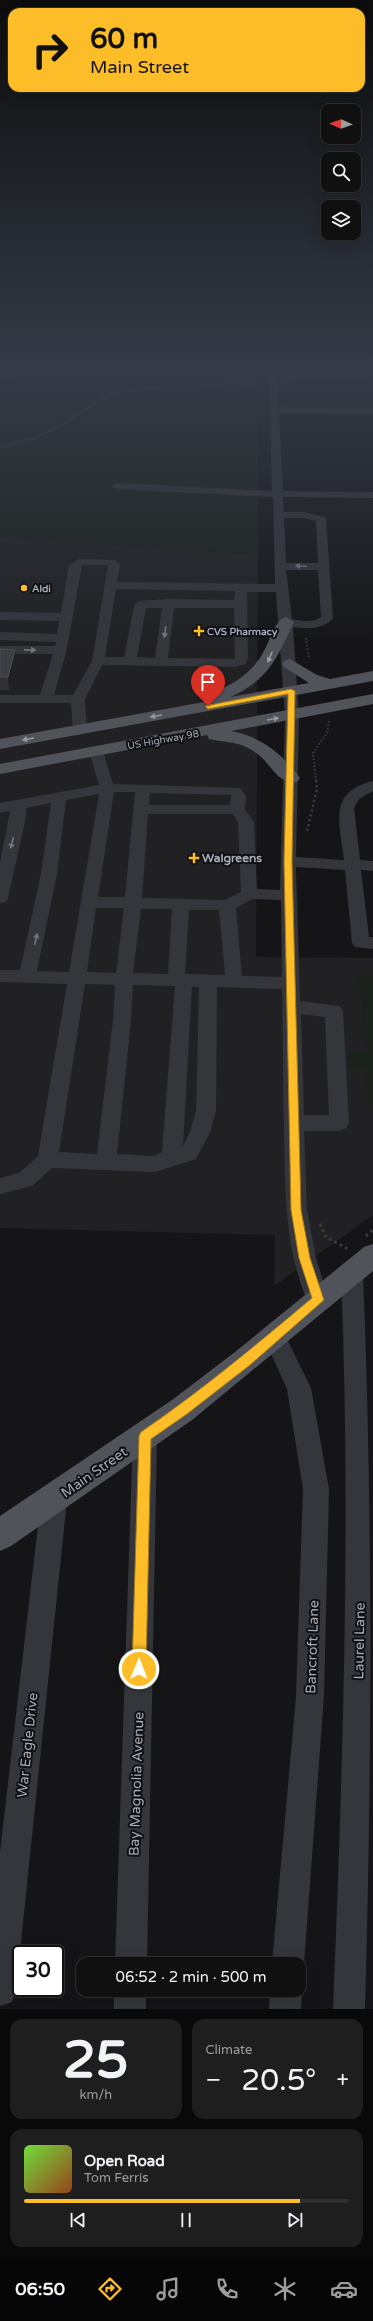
<!DOCTYPE html>
<meta charset="utf-8">
<style>
body{margin:0;font-family:"Varela Round",sans-serif;background:#1e1e1f;color:#f1f3f6;height:100vh;display:flex;flex-direction:column;font-size:15px;white-space:nowrap}
*{box-sizing:border-box;margin:0}
p{font-size:13px;color:#9c9d9f}
.icon{flex:none;width:22px;height:22px;fill:none;stroke:currentColor;stroke-width:2;stroke-linecap:round;stroke-linejoin:round}
.map{position:relative;height:2009px;overflow:hidden}
.drawer{display:flex;flex-direction:column;gap:10px;padding:10px;background:#090909;flex:1}
.drawer>*{flex:none}
.hud{position:absolute;left:8px;top:8px;width:357px;height:84px;border-radius:12px;box-shadow:0 4px 16px #0002,0 0 0 1px #303031;background:#fcbd28;color:#111;overflow:hidden}
.needle{width:26px;rotate:272deg}
.controls{position:absolute;left:321px;top:104px;display:grid;gap:8px}
.controls a{display:grid;place-items:center;width:40px;height:40px;border-radius:8px;background:#101011;box-shadow:0 4px 16px #0002,0 0 0 1px #303031;font-size:20px}
.speed{position:absolute;left:12px;top:1945px;display:flex;gap:8px;font-size:20px;font-weight:700;text-align:center}
.speed>*{display:grid;place-content:center;width:52px;height:52px;border-radius:50%;background:#101011;box-shadow:0 4px 16px #0002,0 0 0 1px #303031;line-height:1}
.speed .limit{border:2px solid #111;border-radius:6px;background:#fff;color:#111}
.pin{position:absolute;display:grid;place-items:center;width:34px;height:34px;color:#fff;margin:-41px -17px;border-radius:50% 50% 50% 0;rotate:-45deg;box-shadow:0 0 4px #0007}
.pin .icon{rotate:45deg}
.me{position:absolute;width:44px;margin:-22px;rotate:1deg;stroke-linejoin:round;filter:drop-shadow(0 0 3px #0008)}
.turn{display:flex;align-items:center;gap:14px;height:84px;padding:0 16px;font-size:18px}
.turn .icon{width:52px;height:52px;stroke-width:2.5}
.turn b{display:block;font-size:28px;line-height:34px}
.big{font-size:30px;font-weight:600;line-height:1.1}
.drawer .widget{flex:1;display:flex;flex-direction:column;justify-content:center;gap:6px;min-width:0;padding:0 14px;border-radius:12px;background:#1e1e1f}
.drawer .dial{align-items:center;gap:0}
.dial b{font-size:52px;line-height:1}
.song{display:flex;align-items:center;gap:12px}
.cover{width:48px;height:48px;border-radius:6px;background:linear-gradient(135deg,hsl(100 70% 55%),hsl(20 70% 35%))}
.played{height:4px;border-radius:2px;background:linear-gradient(90deg,#fcbd28 85%,#303031 85%)}
.keys{display:flex;justify-content:space-around;direction:ltr}
.heat{display:flex;justify-content:space-between;align-items:center;font-size:22px;direction:ltr}
.drawer .tiles{flex:1;display:grid;gap:10px;grid-template-columns:1fr 1fr}
.widget:last-child{grid-column:span 2}
.trip{position:absolute;left:76px;top:1957px;width:230px;height:40px;border-radius:12px;background:#101011;box-shadow:0 4px 16px #0002,0 0 0 1px #303031;font-weight:600;line-height:40px;text-align:center}
.tabs{display:flex;height:64px;justify-content:space-around;align-items:center;background:#060607;color:#9c9d9f}
.tabs .icon{width:28px;height:28px}
.tabs .active{color:#fcbd28}
.tabs b{font-size:18px;color:#f1f3f6}
.map>svg:first-child{display:block}
.built{fill:#212124}
.green{fill:#1b221c}
.lines{fill:none;stroke-linecap:round;stroke-linejoin:round}
.stream{stroke:#2a333b;stroke-width:3}
.path-far2{stroke:#3b3d43;stroke-width:2;stroke-dasharray:1.5 2;stroke-linecap:butt}
.path-far1{stroke:#3b3d43;stroke-width:2.5;stroke-dasharray:2 3;stroke-linecap:butt}
.path{stroke:#3b3d43;stroke-width:3;stroke-dasharray:2.5 3.5;stroke-linecap:butt}
.minor{fill:#35363c;fill-rule:evenodd}
.major{fill:#51535b;fill-rule:evenodd}
.wall{fill:#313135}
.shaded-wall{fill:#202023}
.building{fill:#3d3e43;stroke:#4e4f55}
.oneway{fill:#737680}
.oneway2{fill:#9599a5}
.route{fill:#fcbd28;stroke:#a47b1a}
.poi-dot{fill:#fcbd28;stroke:#101012;stroke-width:1.5}
.labels{text-anchor:middle;stroke-width:4;stroke-linejoin:round;paint-order:stroke}
.far-poi-label{font-size:10px;font-weight:bold;fill:#a6abb8;stroke:#101012;text-anchor:start}
.far-street-label{font-size:10px;fill:#a6abb8;stroke:#101012}
.poi-label{font-size:12px;font-weight:bold;fill:#a6abb8;stroke:#101012;text-anchor:start}
.near-street-label{font-size:14px;fill:#a6abb8;stroke:#101012}
</style>
<div class="map">
<svg width="373" height="2009" viewBox="0 0 373 2009">
<rect width="100%" height="100%" fill="#151517"/>
<polygon class="built" points="0,536 258,555 256,957 373,958 373,1215 274,1286 275,1235 0,1228"/>
<g class="green">
<polygon points="0,368 257,368 258,555 0,536 0,409 19,374 0,372"/>
<polygon points="358,975 373,976 373,1104 369,1104 365,1070 349,1070 348,1052 367,1052"/>
</g>
<g class="lines">
<g class="stream">
<polyline points="282,381 323,368"/>
<polyline points="0,447 34,438 60,426 98,401 122,391 257,383"/>
</g>
<g class="path-far2">
<polyline points="306,638 309,658"/>
<polyline points="316,781 313,753 327,733 329,721"/>
</g>
<polyline class="path-far1" points="307,831 317,789 316,780"/>
<g class="path">
<polyline points="320,1224 326,1237 348,1249"/>
<polyline points="366,1236 373,1230"/>
</g>
<g class="minor">
<path d="M269,368h8l2,39 94,1v6l-94,-1 4,78 90,1v6l-90,-1 1,15h20l21,5 1,2 7,99c-9,12 -27,11 -40,9l6,89 -3,141 48,3c-4,-36 -17,-68 29,-79v10l-14,8 -5,9 6,52 13,1v10l-12,-1 8,67h4v12l-18,-2 -3,-4 -7,-73 -49,-3 4,134 40,5 3,5 6,112 -3,5 -7,3h-35l3,79 9,48 13,42 -3,7 -8,3 -8,-3c-26,-56 -25,-119 -26,-179 -1,-46 -1,-93 -2,-139l-65,-2 -1,124 -6,21 -14,27 -41,13 -103,-4 -20,18 -32,8v-16l19,-5 19,-17 29,-172 -67,-2v-12h20l21,-96 10,-71 -25,5v9l-18,81 -2,4 -6,1v-41l10,-51 -10,2v-10l99,-18 -10,-34 7,-4 7,4 10,33 127,4 6,8 -1,14 9,12 3,67 23,1 5,-174 -9,-124h-29l1,65 -2,7 -11,3 -133,-2 -17,34 2,31 -7,4 -7,-4 -2,-27h-71v-8h40l13,-41h-53v-8h55l1,-4 -56,-2v-8l57,2 2,-13 -59,-1v-8l61,1 8,-48 10,-6 36,1 5,4 -3,18 158,2 -2,-87 -157,-8 -5,-3 5,-3 156,8zM284,518h20l12,3 2,42h-32zM82,565h26l-16,96 -19,34h-19l12,-42zM286,570h32l3,47c-9,6 -19,4 -29,2zM116,589l119,2 -1,9 -65,-1 -31,2 -4,5 -10,51h-19zM146,608h16l-7,50 -18,-1zM174,608h60l1,51 -67,-1zM114,792h21l-10,105h-27zM150,793l81,2v1l-1,9h-81zM99,794l-30,178 -32,-1 20,-97 9,-74zM148,814h85l5,8 3,70 -16,8 -83,-2zM252,899l29,1 1,77 -40,-1 -6,-68zM96,908h28l-8,65 -29,-1zM141,909h31l-4,65 -35,-1zM189,910h30l6,65 -40,-1zM85,984l30,1 -2,35 -16,134 -38,-2zM133,985l42,1 -13,166 -8,4 -37,-2 14,-134zM192,987h7l-3,124 -6,21 -7,14zM301,1014l24,3 4,98h-25z"/>
<path d="M352,1264l8,2 3,7c10,245 9,490 2,736h-32c10,-245 18,-491 8,-736l3,-7z"/>
<polygon points="274,1326 282,1329 311,1388 329,1489 324,1696 304,1964 299,1976 299,1964 272,1964 296,1696 303,1489 287,1389 263,1336 266,1329"/>
<polygon points="145,1424 154,1428 157,1436 147,1964 115,1964 133,1436 136,1428"/>
<polygon points="54,1487 63,1491 67,1500 16,1990 12,2002 0,2006 0,1852 41,1500 45,1491"/>
<polygon points="299,1982 302,1990 301,2009 269,2009 270,1990 299,1990"/>
<rect x="114" y="1990" width="32" height="19"/>
</g>
<g class="major">
<path d="M286,617l8,5c-17,36 -25,58 -64,75l79,-14 -25,-16 -2,-3 2,-3 6,-2 27,16 13,4 43,-8v10l-373,68v-10l215,-39 -4,-4 2,-3c24,-11 41,-21 53,-46 5,-9 9,-27 20,-30z"/>
<path d="M373,694v10l-142,27c29,5 52,23 69,47l-3,4c-16,4 -25,-15 -36,-25 -20,-17 -29,-13 -52,-18l-2,-4 -207,39v-10z"/>
<polygon points="373,1244 373,1271 192,1420 11,1546 0,1551 0,1516 172,1400 235,1352 364,1247"/>
</g>
</g>
<polygon class="wall" points="0,649 15,650 17,662 9,690 0,690"/>
<polygon class="shaded-wall" points="15,650 17,662 9,690 8,677"/>
<polygon class="building" points="0,649 15,650 8,677 0,677"/>
<defs><path id="oneway-solid" d="M-6-.8H1V-3.2L6.5 0L1 3.2V.8H-6Z"/></defs>
<g class="oneway">
<use href="#oneway-solid" transform="translate(301 566) rotate(-178)"/>
<use href="#oneway-solid" transform="translate(165 632) rotate(97)"/>
<use href="#oneway-solid" transform="translate(30 650) rotate(1)"/>
<use href="#oneway-solid" transform="translate(12 843) rotate(103)"/>
<use href="#oneway-solid" transform="translate(36 939) rotate(-77)"/>
</g>
<g class="oneway2">
<use href="#oneway-solid" transform="translate(270 657) rotate(113)"/>
<use href="#oneway-solid" transform="translate(156 716) rotate(170)"/>
<use href="#oneway-solid" transform="translate(273 719) rotate(-10)"/>
<use href="#oneway-solid" transform="translate(28 739) rotate(170)"/>
</g>
<linearGradient id="sky" x2="0" y2="1"><stop stop-color="#0c0c0d"/><stop offset="0.57" stop-color="#353b47"/><stop offset="1" stop-color="#353b47" stop-opacity="0"/></linearGradient>
<rect width="373" height="649" fill="url(#sky)"/>
<path class="route" d="M291,689l4,2 -3,171 9,348 9,48 14,42 -74,65 -63,49 -36,25 -5,230 -2,5 -5,2 -5,-2 -2,-5 7,-233 2,-4c60,-41 115,-87 171,-134l-13,-40 -8,-48 -7,-348 4,-168 -80,15 -3,-3z"/>
<g class="poi-dot">
<circle cx="24" cy="588" r="4"/>
<path d="M197 625h4v4h4v4h-4v4h-4v-4h-4v-4h4z"/>
<path d="M192 852h4v4h4v4h-4v4h-4v-4h-4v-4h4z"/>
</g>
<g class="labels">
<g class="far-poi-label">
<text x="32" y="592">Aldi</text>
<text x="207" y="635">CVS Pharmacy</text>
</g>
<g class="far-street-label">
<text transform="translate(163 739) rotate(-10)" y="4">US Highway 98</text>
</g>
<g class="poi-label">
<text x="202" y="862">Walgreens</text>
</g>
<g class="near-street-label">
<text transform="translate(94 1472) rotate(-35)" y="5">Main Street</text>
<text transform="translate(359 1641) rotate(-89)" y="5">Laurel Lane</text>
<text transform="translate(312 1647) rotate(-88)" y="5">Bancroft Lane</text>
<text transform="translate(27 1745) rotate(-84)" y="5">War Eagle Drive</text>
<text transform="translate(136 1784) rotate(-88)" y="5">Bay Magnolia Avenue</text>
</g>
</g>
</svg>
<div class="controls">
<a><svg class="needle" viewBox="-14 -14 28 28"><path d="M0-13l5 13h-10z" fill="#e53935"/><path d="M0 13l5-13h-10z" fill="#9c9d9f"/></svg></a>
<a><svg class="icon" aria-label="search" viewBox="0 0 24 24"><circle cx="10" cy="10" r="6"/><path d="M15 15l6 6"/></svg></a>
<a><svg class="icon" aria-label="layers" viewBox="0 0 24 24"><path d="M12 4l9 5-9 5-9-5zM3 14l9 5 9-5"/></svg></a>
</div>
<div class="speed"><div class="limit">30</div></div>
<div class="pin" style="left:208px;top:706px;background:#d93025"><svg class="icon" aria-label="arrive" viewBox="0 0 24 24"><path d="M6 21V4h12l-3 4 3 4H6"/></svg></div>
<svg class="me" style="left:139px;top:1669px" viewBox="-20 -20 40 40"><circle r="17" fill="#fcbd28" stroke="#fff" stroke-width="3"/><path d="M0-11L8 9 0 5-8 9z" fill="#fff"/></svg>
<div class="trip">06:52 · 2 min · 500 m</div>
<div class="hud">
<div class="turn"><svg class="icon" aria-label="right" viewBox="0 0 24 24"><path d="M7 20v-9h11M14 6l5 5-5 5"/></svg><div><b>60 m</b>Main Street</div></div>
</div>
</div>
<section class="drawer">
<div class="tiles">
<div class="widget dial"><b>25</b><p>km/h</p></div>
<div class="widget"><p>Climate</p>
<div class="heat"><a>−</a><b class="big">20.5°</b><a>+</a></div>
</div>
<div class="widget">
<div class="song"><i class="cover"></i><div><b>Open Road</b><p>Tom Ferris</p></div></div>
<div class="played"></div>
<div class="keys"><svg class="icon" aria-label="previous" viewBox="0 0 24 24"><path d="M18 5L8 12l10 7zM5 5v14"/></svg><svg class="icon" aria-label="pause" viewBox="0 0 24 24"><path d="M8 5v14M16 5v14"/></svg><svg class="icon" aria-label="next" viewBox="0 0 24 24"><path d="M6 5l10 7-10 7zM19 5v14"/></svg></div>
</div>
</div>
</section>
<nav class="tabs">
<b>06:50</b>
<svg class="icon active" aria-label="directions" viewBox="0 0 24 24"><path d="M12 3l9 9-9 9-9-9zM9 14v-3h6M13 9l2 2-2 2"/></svg>
<svg class="icon" aria-label="music" viewBox="0 0 24 24"><path d="M9 18V5l10-2v13"/><circle cx="6" cy="18" r="3"/><circle cx="16" cy="16" r="3"/></svg>
<svg class="icon" aria-label="phone" viewBox="0 0 24 24"><path d="M5 4h4l2 5-3 2q2 4 5 5l2-3 5 2v4C11 20 4 13 5 4z"/></svg>
<svg class="icon" aria-label="climate" viewBox="0 0 24 24"><path d="M12 3v18M4 7l16 10M4 17L20 7"/></svg>
<svg class="icon" aria-label="car" viewBox="0 0 24 24"><path d="M5 17H2v-5l4-1 3-4h7l3 4 3 1v5h-3M9 17h6M6 11h13"/><circle cx="7" cy="17" r="2"/><circle cx="17" cy="17" r="2"/></svg>
</nav>
